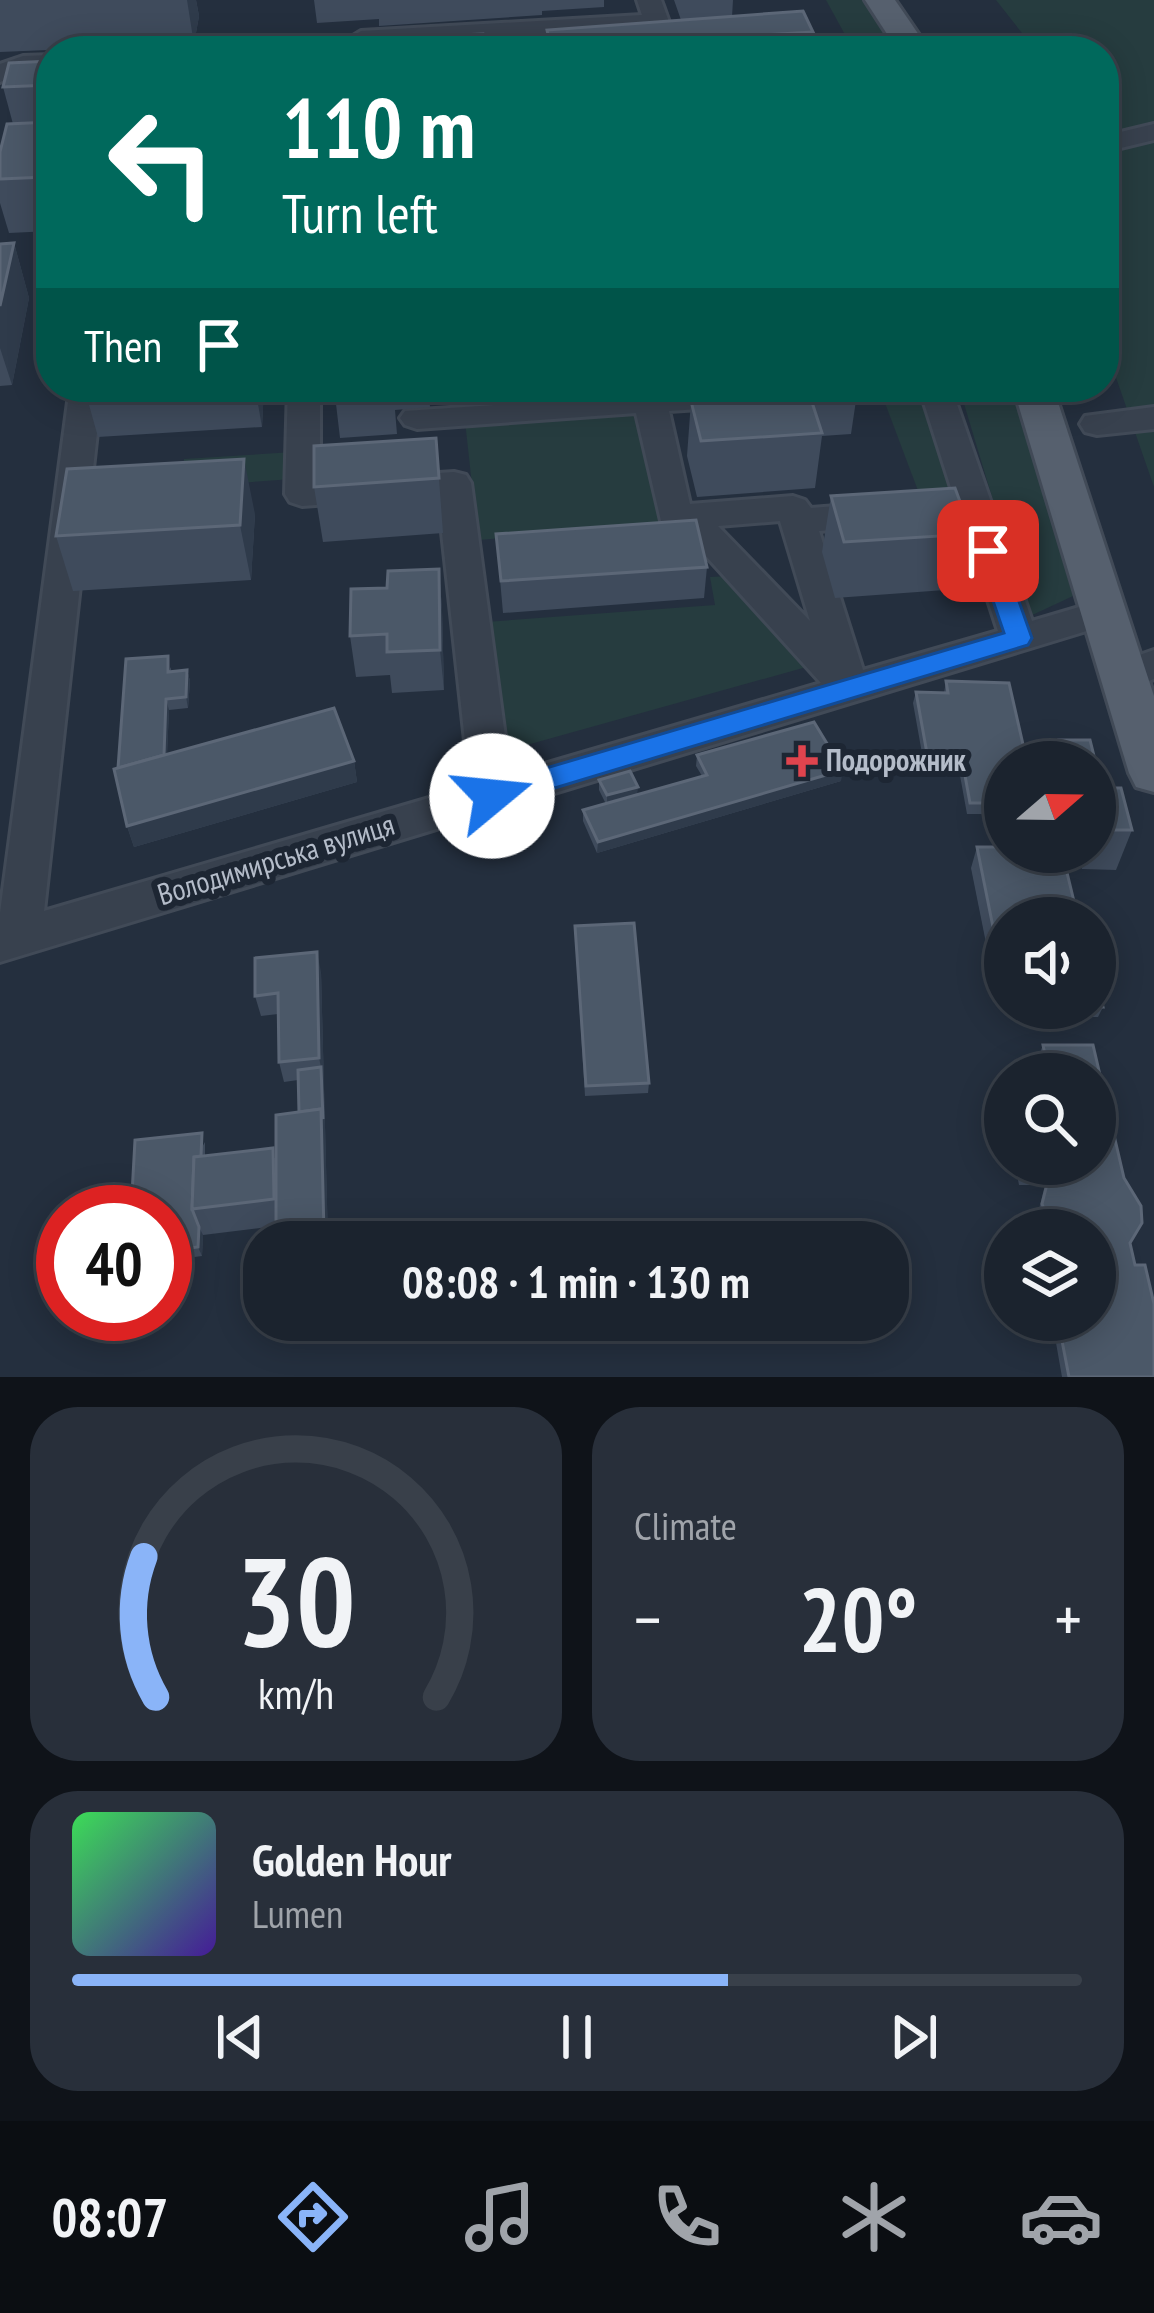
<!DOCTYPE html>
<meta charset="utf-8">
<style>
body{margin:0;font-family:"PT Sans Narrow",sans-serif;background:#282f3a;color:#f1f3f6;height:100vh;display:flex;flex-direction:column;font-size:45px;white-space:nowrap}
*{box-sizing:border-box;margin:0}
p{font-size:39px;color:#a0a4aa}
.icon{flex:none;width:66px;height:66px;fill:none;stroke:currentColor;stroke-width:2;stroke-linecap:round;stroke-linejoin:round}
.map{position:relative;height:1377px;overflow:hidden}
.drawer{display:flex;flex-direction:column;gap:30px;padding:30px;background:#0f1319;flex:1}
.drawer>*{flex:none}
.hud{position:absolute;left:36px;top:36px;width:1083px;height:366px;border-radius:48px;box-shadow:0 6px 30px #0003,0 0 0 3px #39404a;background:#00695c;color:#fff;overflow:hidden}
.needle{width:78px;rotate:70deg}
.buttons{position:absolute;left:984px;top:741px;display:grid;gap:24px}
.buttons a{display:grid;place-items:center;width:132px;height:132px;border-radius:50%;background:#1b232e;box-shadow:0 6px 30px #0003,0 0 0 3px #39404a;font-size:60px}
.speed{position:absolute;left:36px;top:1185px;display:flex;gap:24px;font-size:60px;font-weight:700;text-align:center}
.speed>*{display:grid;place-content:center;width:156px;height:156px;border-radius:50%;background:#1b232e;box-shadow:0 6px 30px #0003,0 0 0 3px #39404a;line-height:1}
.speed .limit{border:18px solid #d22;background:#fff;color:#111}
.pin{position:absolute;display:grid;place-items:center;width:102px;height:102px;color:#fff;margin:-51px;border-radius:24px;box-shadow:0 6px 18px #0006}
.me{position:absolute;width:132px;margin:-66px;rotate:73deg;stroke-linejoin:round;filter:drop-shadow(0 0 9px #0008)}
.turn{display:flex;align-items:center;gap:42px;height:252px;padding:0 48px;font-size:54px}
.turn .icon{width:156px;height:156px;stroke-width:2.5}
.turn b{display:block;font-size:84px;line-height:102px}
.then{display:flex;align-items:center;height:114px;padding:0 48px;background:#0003;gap:24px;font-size:45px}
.big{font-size:90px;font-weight:800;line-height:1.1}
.drawer .card{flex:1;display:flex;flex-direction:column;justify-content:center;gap:18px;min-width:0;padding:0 42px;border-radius:48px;background:#282f3a}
.drawer .dial{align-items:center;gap:0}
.dial svg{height:312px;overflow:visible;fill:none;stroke:#39404a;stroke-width:7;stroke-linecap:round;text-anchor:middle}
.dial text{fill:#f1f3f6;stroke:none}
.song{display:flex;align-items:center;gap:36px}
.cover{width:144px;height:144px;border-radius:18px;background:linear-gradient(135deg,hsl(130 70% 55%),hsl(260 70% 35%))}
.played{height:12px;border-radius:6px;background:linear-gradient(90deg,#8ab4f8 65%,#39404a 65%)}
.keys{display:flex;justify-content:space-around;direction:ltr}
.heat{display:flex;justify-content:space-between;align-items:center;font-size:66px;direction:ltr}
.drawer .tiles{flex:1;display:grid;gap:30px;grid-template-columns:1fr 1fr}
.card:last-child{grid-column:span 2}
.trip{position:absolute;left:243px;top:1221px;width:666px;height:120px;border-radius:48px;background:#1b232e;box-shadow:0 6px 30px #0003,0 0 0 3px #39404a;font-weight:800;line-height:120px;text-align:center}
.dock{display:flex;height:192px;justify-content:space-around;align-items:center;background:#0b0e12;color:#a0a4aa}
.dock .icon{width:84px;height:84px}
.dock .selected{color:#8ab4f8}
.dock b{font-size:54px;color:#f1f3f6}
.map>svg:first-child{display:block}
.green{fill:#263c3f}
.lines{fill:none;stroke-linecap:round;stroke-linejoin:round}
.minor-casing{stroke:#414a57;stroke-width:6}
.major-casing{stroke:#414a57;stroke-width:6}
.path{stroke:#3f5557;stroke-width:4.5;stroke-dasharray:6 6;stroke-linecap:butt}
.minor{fill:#38414e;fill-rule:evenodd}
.major{fill:#56606e;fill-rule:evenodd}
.wall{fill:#3f4b5c}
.shaded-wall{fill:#2f3b4b}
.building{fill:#4b5868;stroke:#5c6777;stroke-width:3}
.route{fill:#1a73e8;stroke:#114b97;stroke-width:3}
.health-dot{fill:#e0444e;stroke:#1d2633;stroke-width:4.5}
.labels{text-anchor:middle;stroke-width:12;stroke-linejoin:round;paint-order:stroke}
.poi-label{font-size:30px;font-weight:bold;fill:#b4bcc9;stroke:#1d2633;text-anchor:start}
.street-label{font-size:30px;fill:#b4bcc9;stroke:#1d2633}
</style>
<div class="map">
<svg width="1154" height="1377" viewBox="0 0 1154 1377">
<rect width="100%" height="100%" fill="#242f3e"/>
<g class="green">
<polygon points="826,0 866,0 899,51 854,51"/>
<polygon points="996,0 1154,0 1154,487 1104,343 1104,157 1117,154 1104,137 1104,51 1036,51"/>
<polygon points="879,387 927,387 958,489 923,504"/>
<polygon points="959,387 1013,387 1073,596 1028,617"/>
<polygon points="640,408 666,526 478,540 465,421"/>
<polygon points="293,452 293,479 182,487 184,459"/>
<polygon points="732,576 810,666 502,752 486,622 715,605 710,577"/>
</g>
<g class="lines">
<g class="minor-casing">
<g id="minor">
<polygon points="637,0 661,0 669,22 666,27 361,47 348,39 361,31 642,15"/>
<polygon points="51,55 51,71 27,72 0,82 0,64 23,56"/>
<polygon points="1154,124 1154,140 1104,152 1104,136"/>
<path d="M70,387h32l-58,524 426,-125 -32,-290 -136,10 -12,-4 -5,-8 3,-107h32v94l134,-9 12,3 5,8 39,291 311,-91 -125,-138 -34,-20 -26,-112 -219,16 -12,-4 -5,-7 5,-7 361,-24 7,8 12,39 -5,8h-24l-12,-36 -75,5 21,93 103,-8 12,4 6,8 143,-11 -35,-110h32l81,234 71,-21 13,4 6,9 -6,9 -1116,340v-49zM962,520l36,111 -135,39 -44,-139zM780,521l30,100 -92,-95z"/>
<polygon points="1154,407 1154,429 1097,435 1085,432 1080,424 1085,416"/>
<polygon points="1154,650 1154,679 1122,690 1108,686 1103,676 1108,666"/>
</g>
</g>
<g class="major-casing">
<g id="major">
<polygon points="865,0 895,0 930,51 898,51"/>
<polygon points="1013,387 1053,387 1154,696 1154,792 1136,787 1129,773"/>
</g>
</g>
<polyline class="path" points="197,51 212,46"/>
<use href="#minor" class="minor"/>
<use href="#major" class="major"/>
</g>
<g class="wall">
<polygon points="0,0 196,0 199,16 194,44 0,52"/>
<polygon points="314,0 604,0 604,7 542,11 542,15 379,26 379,19 317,23"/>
<polygon points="674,0 733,0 732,17 813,32 811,51 548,51 547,30 681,20"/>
<polygon points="51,61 51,231 9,233 0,203 0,152 13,124 3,87"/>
<polygon points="14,243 29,298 12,385 0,386 0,244"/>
<polygon points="84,387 264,387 262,427 98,437"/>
<polygon points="334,387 495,387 429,392 430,407 395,410 397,434 340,438"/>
<polygon points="783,387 858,387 851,434 822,436 815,488 697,497 687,456 691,401 785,394"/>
<polygon points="436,438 443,533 323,542 314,487"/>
<polygon points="831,496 972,534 959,589 835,598 822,552"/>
<polygon points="255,514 251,580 73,591 56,536"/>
<polygon points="496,534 707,567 704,598 503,613"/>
<polygon points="439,569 442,610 444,690 392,693 390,675 356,677 350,636 387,588"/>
<polygon points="171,667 171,672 187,670 190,681 188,708 169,710 167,754 354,761 357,782 134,847 127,826 118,768"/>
<polygon points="946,681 1005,762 1005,814 967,814 959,770 925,770 913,703 916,692 944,693"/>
<polygon points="1059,740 1090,740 1102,788 1121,788 1132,830 1116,870 1082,869 1080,861 1069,861 1067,852 1095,852 1095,762 1058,762 1055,751"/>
<polygon points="697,755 841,781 597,853 583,821 583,810 606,804 599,790 599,780 637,795 702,776 696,766"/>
<polygon points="977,847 1005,918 1005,953 988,953 971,868"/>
<polygon points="575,936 649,1083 648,1093 585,1096"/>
<polygon points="321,972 328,1242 277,1242 276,1226 203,1235 202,1256 165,1261 165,1212 205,1142 205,1156 276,1158 299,1112 298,1080 284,1082 279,1062 278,1014 261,1016 255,996"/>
<polygon points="1103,1007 1098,1017 1030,1017 1028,1008"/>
<polygon points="1043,1045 1093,1045 1124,1178 1141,1206 1142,1223 1130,1243 1135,1265 1145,1265 1154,1304 1154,1377 1062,1377 1052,1320 1095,1320 1095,1230 1045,1230 1038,1213 1045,1185 1019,1185 1015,1164 1095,1164 1095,1074 1043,1074 1039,1055"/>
</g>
<g class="shaded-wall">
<polygon points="187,0 196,0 199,16 194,44"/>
<polygon points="51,155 51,194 46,177"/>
<polygon points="14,243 29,298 12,385 0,348 0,306"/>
<polygon points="255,387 264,387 262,427"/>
<polygon points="244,459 255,514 251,580 240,525"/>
<polygon points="439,569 442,610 444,690 440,650"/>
<polygon points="187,670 190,681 188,708 186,697"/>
<polygon points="166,699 169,710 166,777 120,790"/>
<polygon points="354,761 357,782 134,847 127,826"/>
<polygon points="843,770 841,781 597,853 598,842"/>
<polygon points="638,787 637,797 607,806 607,795"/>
<polygon points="317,952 321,972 328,1242 326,1242 324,1234 321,1067 319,1058"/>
<polygon points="199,1227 203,1235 202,1256 198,1247"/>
</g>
<g class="building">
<polygon points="803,11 813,32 627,43 628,49 598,51 552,51 547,30"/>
<polygon points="483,34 486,51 216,51 217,44"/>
<polygon points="51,61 51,85 3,87 9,63"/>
<polygon points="51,122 51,155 46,177 0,179 0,152 7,124"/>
<polygon points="14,243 0,306 0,244"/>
<polygon points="809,393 822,433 701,441 691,401"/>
<polygon points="436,438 439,478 314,487 314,446"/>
<polygon points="244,459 240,525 56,536 67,469"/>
<polygon points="955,488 972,534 844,542 831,496"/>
<polygon points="696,520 707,567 501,581 496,534"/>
<polygon points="439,569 440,650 387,652 387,634 350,636 351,589 387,588 388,571"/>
<polygon points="168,656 168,672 187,670 186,697 166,699 164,755 118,768 126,659"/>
<polygon points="946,681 1009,683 1027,762 1005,762 1005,803 970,803 962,759 928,759 916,692 948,693"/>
<polygon points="334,708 354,761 127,826 114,769"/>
<polygon points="814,722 843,770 598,842 583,810 707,775 697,755"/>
<polygon points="1059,740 1090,740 1102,788 1095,788 1095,762 1064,762"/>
<polygon points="630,771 638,787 607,795 599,780"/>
<polygon points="1095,788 1121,788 1132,830 1097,830 1095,822"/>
<polygon points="977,847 1005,847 1005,852 1062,852 1078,918 1005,918 1005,932 994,932"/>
<polygon points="634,923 649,1083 586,1086 575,926"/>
<polygon points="317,952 319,1058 279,1062 278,993 255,996 255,958"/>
<polygon points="1095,976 1103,1007 1095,1007"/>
<polygon points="1043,1045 1093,1045 1124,1178 1141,1206 1142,1223 1130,1243 1135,1265 1145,1265 1154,1304 1154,1377 1069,1377 1058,1320 1095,1320 1095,1230 1056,1230 1050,1223 1042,1204 1049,1176 1023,1176 1020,1164 1095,1164 1095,1074 1049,1074"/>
<polygon points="321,1067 323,1119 321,1109 299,1112 298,1070"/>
<polygon points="321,1109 324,1234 276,1240 276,1115"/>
<polygon points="202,1133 201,1156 194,1157 192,1209 199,1227 198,1247 165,1251 165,1212 131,1212 135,1140"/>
<polygon points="273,1148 274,1199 192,1209 194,1157"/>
</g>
<polygon class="route" points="988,542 1001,551 1032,638 1028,645 492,807 482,804 478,796 482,788 492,784 1004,633 976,551"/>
<path class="health-dot" d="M796 743h12v12h12v12h-12v12h-12v-12h-12v-12h12z"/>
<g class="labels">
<g class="poi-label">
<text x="826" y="771">Подорожник</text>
</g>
<g class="street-label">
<text transform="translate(276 860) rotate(-17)" y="10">Володимирська вулиця</text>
</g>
</g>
</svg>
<div class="buttons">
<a><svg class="needle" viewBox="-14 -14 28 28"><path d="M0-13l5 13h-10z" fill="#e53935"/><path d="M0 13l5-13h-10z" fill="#a0a4aa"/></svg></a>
<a><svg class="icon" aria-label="sound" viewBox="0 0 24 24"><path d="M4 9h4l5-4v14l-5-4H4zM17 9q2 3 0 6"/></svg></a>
<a><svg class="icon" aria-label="search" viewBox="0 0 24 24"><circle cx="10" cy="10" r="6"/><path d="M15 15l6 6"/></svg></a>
<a><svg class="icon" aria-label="layers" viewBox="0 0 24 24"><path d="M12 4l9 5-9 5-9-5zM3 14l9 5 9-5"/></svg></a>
</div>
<div class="speed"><div class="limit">40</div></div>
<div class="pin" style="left:988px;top:551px;background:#d93025"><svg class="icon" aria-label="arrive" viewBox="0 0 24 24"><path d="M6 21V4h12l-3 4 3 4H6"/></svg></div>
<svg class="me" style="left:492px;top:796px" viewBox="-20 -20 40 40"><circle r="19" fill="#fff"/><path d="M0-13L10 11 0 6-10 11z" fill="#1a73e8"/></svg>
<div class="trip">08:08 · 1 min · 130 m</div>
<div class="hud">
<div class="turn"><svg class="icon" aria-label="left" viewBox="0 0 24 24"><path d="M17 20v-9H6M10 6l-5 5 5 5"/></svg><div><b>110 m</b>Turn left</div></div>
<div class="then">Then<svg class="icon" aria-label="arrive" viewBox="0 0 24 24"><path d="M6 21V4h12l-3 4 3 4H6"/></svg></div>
</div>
</div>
<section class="drawer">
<div class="tiles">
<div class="card dial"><svg viewBox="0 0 100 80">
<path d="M14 69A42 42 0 1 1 86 69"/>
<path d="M14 69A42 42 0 0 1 11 33" stroke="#8ab4f8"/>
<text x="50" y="56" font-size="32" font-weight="700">30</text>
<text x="50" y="72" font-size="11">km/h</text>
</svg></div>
<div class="card"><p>Climate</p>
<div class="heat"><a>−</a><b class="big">20°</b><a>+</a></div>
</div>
<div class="card">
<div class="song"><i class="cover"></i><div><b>Golden Hour</b><p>Lumen</p></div></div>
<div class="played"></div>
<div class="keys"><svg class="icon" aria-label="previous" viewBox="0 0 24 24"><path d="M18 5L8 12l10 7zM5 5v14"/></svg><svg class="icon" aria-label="pause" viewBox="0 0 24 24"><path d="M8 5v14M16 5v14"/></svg><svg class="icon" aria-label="next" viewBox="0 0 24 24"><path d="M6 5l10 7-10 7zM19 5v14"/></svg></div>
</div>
</div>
</section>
<nav class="dock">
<b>08:07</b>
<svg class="icon selected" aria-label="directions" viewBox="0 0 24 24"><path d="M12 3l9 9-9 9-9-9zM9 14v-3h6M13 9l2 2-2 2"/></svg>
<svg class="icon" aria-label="music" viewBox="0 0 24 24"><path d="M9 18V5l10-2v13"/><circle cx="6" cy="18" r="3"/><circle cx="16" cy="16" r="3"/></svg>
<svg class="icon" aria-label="phone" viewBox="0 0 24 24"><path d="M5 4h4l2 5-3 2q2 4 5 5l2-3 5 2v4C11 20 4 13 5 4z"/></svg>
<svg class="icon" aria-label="climate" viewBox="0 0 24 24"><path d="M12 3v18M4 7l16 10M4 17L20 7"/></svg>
<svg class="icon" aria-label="car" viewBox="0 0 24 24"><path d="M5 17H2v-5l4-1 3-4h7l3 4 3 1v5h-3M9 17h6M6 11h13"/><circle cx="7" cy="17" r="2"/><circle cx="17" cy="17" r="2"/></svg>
</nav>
